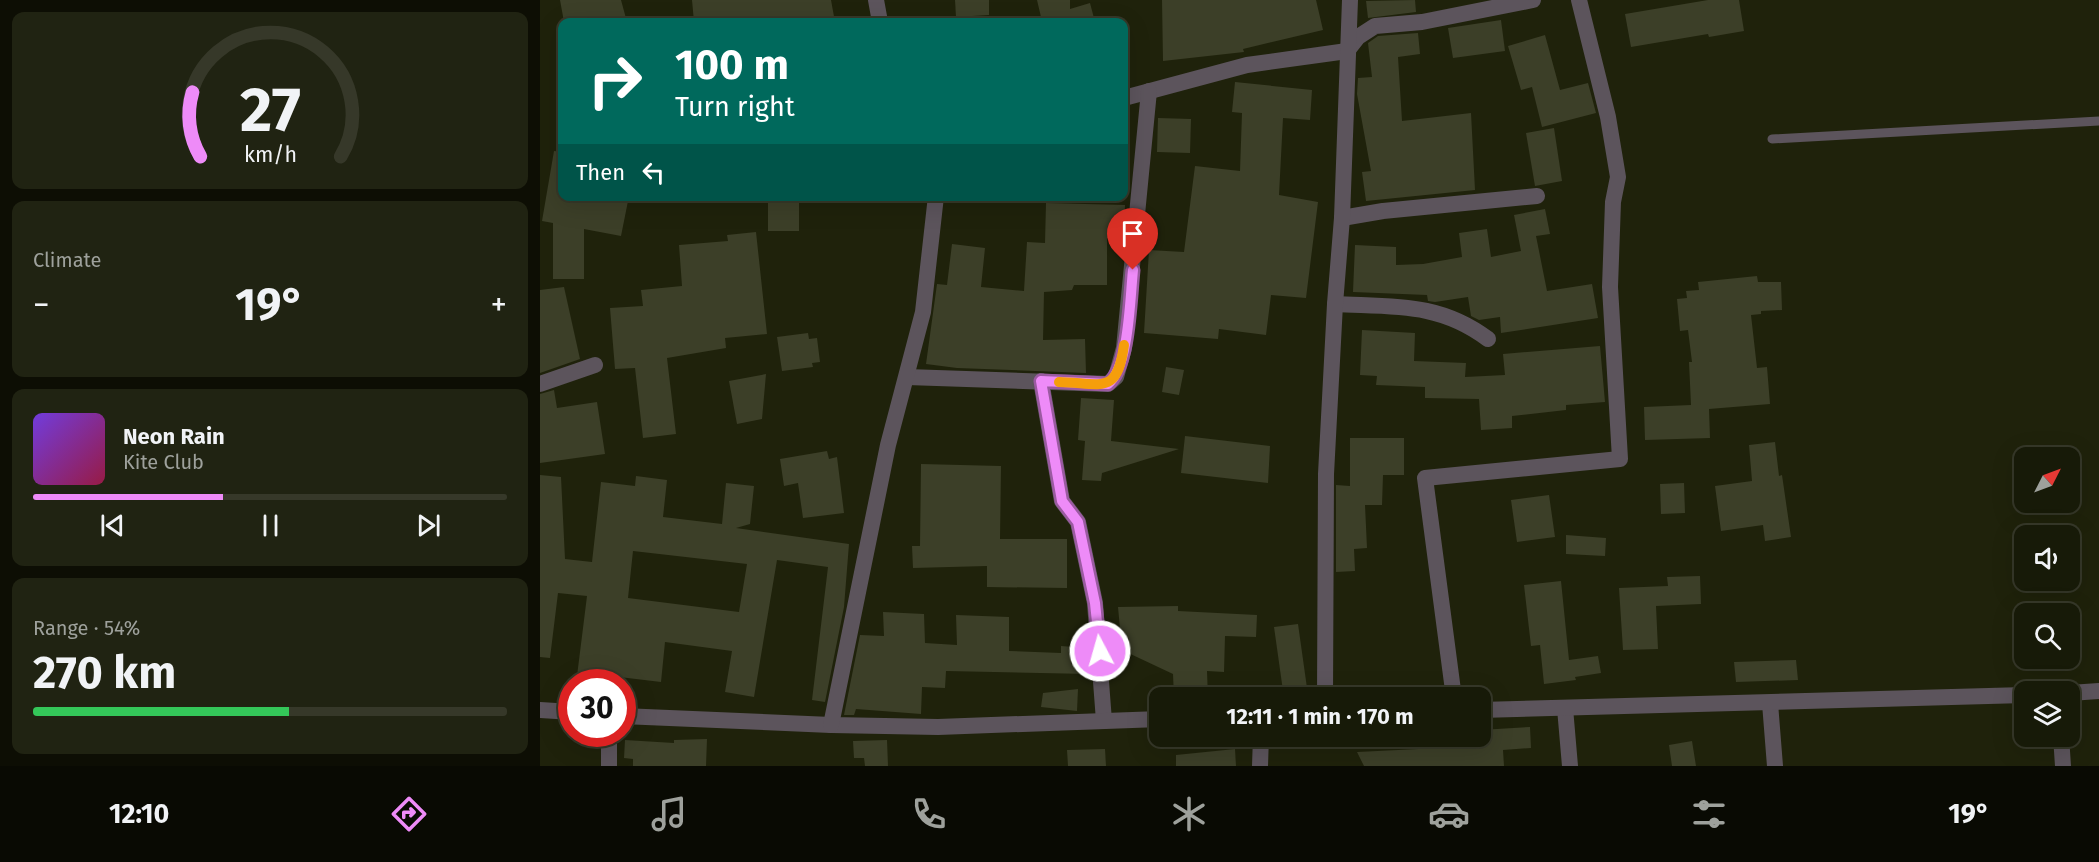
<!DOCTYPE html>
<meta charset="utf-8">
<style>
body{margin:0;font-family:"Fira Sans",sans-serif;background:#202312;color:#f1f3f6;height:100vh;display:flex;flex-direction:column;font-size:22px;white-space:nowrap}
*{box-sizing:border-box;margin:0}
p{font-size:20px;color:#9ea19c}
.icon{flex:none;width:33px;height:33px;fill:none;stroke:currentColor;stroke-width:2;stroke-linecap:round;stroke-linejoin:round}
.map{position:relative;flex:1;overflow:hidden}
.details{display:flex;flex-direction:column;gap:12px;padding:12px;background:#0d0e04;width:540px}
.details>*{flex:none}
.top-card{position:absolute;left:18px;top:18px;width:570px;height:183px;border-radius:12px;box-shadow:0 6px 24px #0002,0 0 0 2px #363829;background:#00695c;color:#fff;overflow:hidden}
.needle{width:39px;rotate:48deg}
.tools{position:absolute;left:1474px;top:447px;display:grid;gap:12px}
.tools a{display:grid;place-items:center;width:66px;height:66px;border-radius:12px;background:#171a08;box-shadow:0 6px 24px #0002,0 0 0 2px #363829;font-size:30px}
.speed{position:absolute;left:18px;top:669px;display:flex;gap:12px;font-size:30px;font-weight:700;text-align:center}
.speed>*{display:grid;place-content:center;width:78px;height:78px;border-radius:50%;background:#171a08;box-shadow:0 6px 24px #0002,0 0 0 2px #363829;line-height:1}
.speed .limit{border:9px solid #d22;background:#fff;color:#111}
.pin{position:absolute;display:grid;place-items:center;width:51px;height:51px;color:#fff;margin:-62px -26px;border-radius:50% 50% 50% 0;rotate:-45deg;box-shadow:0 0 6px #0007}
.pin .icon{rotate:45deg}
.me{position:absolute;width:66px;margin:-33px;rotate:354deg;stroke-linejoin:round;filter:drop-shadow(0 0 4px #0008)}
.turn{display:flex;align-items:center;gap:21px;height:126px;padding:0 18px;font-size:27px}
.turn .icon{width:78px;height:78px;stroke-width:2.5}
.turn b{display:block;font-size:42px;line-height:51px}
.then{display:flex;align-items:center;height:57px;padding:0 18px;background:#0003;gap:12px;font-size:22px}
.big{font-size:45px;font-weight:700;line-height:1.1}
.details .tile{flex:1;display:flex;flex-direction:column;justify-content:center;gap:9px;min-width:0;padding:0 21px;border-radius:12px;background:#202312}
.details .dial{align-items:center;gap:0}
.dial svg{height:156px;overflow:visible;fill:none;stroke:#363829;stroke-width:7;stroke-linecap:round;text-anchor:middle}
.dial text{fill:#f1f3f6;stroke:none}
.song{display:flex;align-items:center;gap:18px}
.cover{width:72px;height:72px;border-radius:9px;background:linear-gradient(135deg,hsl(260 70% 55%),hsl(340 70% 35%))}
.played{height:6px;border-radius:3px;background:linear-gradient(90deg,#ee8bf8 40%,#363829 40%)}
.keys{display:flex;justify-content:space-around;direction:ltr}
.heat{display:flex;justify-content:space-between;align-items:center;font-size:33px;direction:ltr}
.charge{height:9px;border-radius:4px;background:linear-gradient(90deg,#34c759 54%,#363829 0)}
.trip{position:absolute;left:609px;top:687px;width:342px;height:60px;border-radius:12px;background:#171a08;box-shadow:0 6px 24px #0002,0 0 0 2px #363829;font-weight:700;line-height:60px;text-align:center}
.dock{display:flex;height:96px;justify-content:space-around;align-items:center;background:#090a03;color:#9ea19c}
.dock .icon{width:42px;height:42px}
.dock .current{color:#ee8bf8}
.dock b{font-size:27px;color:#f1f3f6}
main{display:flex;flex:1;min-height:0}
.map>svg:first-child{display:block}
.building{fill:#3c3f28;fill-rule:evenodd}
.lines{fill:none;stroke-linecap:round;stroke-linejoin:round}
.service{stroke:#5c545c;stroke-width:9}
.minor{stroke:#5c545c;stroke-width:16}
.route-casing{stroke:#9b5aa1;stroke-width:15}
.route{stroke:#ee8bf8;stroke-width:10}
.slow{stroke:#f59e0b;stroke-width:10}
</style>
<main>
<section class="details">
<div class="tile dial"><svg viewBox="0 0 100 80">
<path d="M14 69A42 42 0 1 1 86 69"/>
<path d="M14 69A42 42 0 0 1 10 36" stroke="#ee8bf8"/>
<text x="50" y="56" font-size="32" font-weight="700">27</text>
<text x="50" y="72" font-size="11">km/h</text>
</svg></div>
<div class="tile"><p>Climate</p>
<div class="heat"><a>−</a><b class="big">19°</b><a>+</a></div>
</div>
<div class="tile">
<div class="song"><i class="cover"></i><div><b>Neon Rain</b><p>Kite Club</p></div></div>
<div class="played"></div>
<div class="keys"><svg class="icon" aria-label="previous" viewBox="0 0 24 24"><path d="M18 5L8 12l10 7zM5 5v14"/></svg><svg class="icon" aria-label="pause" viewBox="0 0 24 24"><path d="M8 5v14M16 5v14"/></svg><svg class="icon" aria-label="next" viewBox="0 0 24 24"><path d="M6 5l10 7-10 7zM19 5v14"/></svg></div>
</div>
<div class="tile"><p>Range · 54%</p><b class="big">270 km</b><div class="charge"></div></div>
</section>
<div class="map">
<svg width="1559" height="766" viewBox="0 0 1559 766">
<rect width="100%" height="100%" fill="#1f220b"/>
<g class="building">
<polygon points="20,0 81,0 87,22 24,22"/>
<polygon points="152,0 291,0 295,22 154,22"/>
<polygon points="415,0 449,0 449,15 416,17"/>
<polygon points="497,0 530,0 530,9 550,3 555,22 498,22 497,18 501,17"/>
<polygon points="622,0 776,0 783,30 703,49 704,52 623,61"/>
<polygon points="875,0 876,12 828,18 826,1"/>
<polygon points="1168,0 1199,0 1204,31 1169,37 1168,34 1091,47 1085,14"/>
<polygon points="961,20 965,51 913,58 908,28"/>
<polygon points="878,33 880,54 858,57 862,121 931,113 935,190 826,201 822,172 831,171 817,94 818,78 832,77 828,43 838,36"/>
<polygon points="1005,35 1020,90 1048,83 1056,113 1002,127 992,87 981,90 968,46"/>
<polygon points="695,82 772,90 770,120 743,118 739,195 778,202 766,298 731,295 726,335 679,329 678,339 604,333 609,250 644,252 655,166 700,171 702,113 692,112"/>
<polygon points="618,118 651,119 650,153 617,152"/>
<polygon points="1014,128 1022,181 995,186 986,133"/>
<polygon points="14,151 22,152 22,196 89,196 81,236 44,229 44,279 13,279 13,223 2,221"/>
<rect x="228" y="196" width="31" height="35"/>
<polygon points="506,203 585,205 584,238 567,238 567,285 534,285 532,290 504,292 503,340 545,339 546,373 417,368 386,364 397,284 407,285 412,244 445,248 441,287 484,291 487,242 505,243"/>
<polygon points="1005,209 1010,234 996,236 1007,291 1052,284 1058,318 961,333 960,317 939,320 931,316 928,297 895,302 888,301 887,295 813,292 815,245 856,247 856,265 883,264 922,257 919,233 947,229 951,257 981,251 974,215"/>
<polygon points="216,232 227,334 185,338 186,348 127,358 136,434 103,438 95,368 75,369 70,308 103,306 101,290 142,286 139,245 188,241 187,235"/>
<polygon points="1217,276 1218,282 1241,282 1242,310 1221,311 1221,314 1211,315 1217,368 1227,367 1230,404 1169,409 1170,438 1105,440 1104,407 1151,405 1149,362 1152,362 1148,330 1140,331 1137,299 1147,298 1146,291 1159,290 1158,282"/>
<polygon points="24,287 40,359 0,373 0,290"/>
<polygon points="822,330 875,333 874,361 926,363 925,377 965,375 963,354 1060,346 1065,402 1026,405 1026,410 972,416 972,428 941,430 939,399 885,398 885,387 836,385 837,376 820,375"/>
<polygon points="268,333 269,339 277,338 280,362 272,363 273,367 242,371 237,337"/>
<polygon points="626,367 644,370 639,395 622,392"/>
<polygon points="226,374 222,419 197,424 189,381"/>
<polygon points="14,390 17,408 57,402 65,454 0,463 0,394"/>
<polygon points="541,398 574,400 571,441 639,449 562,473 561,481 542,480 545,441 538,440"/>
<polygon points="645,436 730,446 728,483 641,473"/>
<polygon points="810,438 864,438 864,475 843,475 842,505 825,505 827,548 814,549 815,571 796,572 796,485 810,486"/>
<polygon points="1235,442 1239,476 1242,475 1251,537 1225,541 1223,525 1181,531 1175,486 1212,481 1209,445"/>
<polygon points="287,451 289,459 297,457 304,513 263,518 258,483 244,486 240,459"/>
<polygon points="381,464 461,466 460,539 527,539 527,588 447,587 447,566 373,568 372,546 380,546"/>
<path d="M0,475l21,2 4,82 27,3 9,-80 34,4 1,-10 31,4 -4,37 59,7 4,-41 28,3 -4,38 -14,4 113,16 -5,63 -19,95 -13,-2 16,-133 -51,-7 -23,137 -29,-5 7,-41 -67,-9 -4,40 -50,-6 -1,4 -33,-4 10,-80 -29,-3 -8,65 -10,-1zM93,551l114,13 -8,48 -111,-14z"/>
<polygon points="1144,483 1145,513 1121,514 1120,484"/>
<polygon points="1009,495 1015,537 977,542 971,500"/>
<polygon points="1026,535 1066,538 1065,556 1026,554"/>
<polygon points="1160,576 1161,604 1116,606 1118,649 1083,650 1079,588 1128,586 1127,577"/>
<polygon points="1021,581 1029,660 1058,656 1061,673 1035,677 1036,680 1004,684 1000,645 991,646 984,585"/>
<polygon points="638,606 638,611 717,615 716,637 685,636 684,672 667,671 668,698 634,698 633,674 582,650 578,607"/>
<polygon points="343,612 384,614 385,643 417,645 416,615 469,617 469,651 521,653 521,646 548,648 549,674 406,671 405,688 382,687 381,714 316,709 314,715 304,715 320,635 344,636"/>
<polygon points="758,624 767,688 743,691 734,627"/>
<polygon points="1256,660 1258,680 1196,682 1194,662"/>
<polygon points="538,689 537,711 501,707 503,693"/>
<polygon points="990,727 991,748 963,750 964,766 824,766 817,752 878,749 877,736 940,736 940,730"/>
<polygon points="167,739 166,766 93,766 93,759 84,758 85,740 134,743 134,740"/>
<polygon points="347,740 348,766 325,766 324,758 314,758 313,741"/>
<polygon points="1152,741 1156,766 1132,766 1129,745"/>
<polygon points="565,749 566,766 528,766 527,750"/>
<polygon points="695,749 696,766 636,766 636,755"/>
</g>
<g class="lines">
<polyline class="service" points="1232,139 1559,121"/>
<g class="minor">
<polyline points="336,0 340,22"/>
<polyline points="584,98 707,65 807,51 818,37 835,26 882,22 993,0"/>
<polyline points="802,218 843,211 997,196"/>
<path d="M795,304c58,3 104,-2 153,35"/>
<polyline points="367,377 568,384 576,377 584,348 609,91"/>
<polyline points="501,381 522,501 538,522 555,603 564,721"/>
<polyline points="0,384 55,365"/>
<polyline points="1530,693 1559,691"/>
<polyline points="785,698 786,474 795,304 802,218 810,0"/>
<polyline points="914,698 885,478 1080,459 1070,287 1073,202 1078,177 1068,117 1039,0"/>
<polyline points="1230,703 1235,766"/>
<polyline points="1025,708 1030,766"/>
<polyline points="0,710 32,712"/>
<polyline points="940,710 1485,695"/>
<polyline points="82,716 291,725 398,727 620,719"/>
<polyline points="291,725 348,445 383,312 396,196"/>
<polyline points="69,734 69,766"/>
<polyline points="1521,736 1523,766"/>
<polyline points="720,766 721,736"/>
</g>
</g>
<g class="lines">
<g class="route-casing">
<path id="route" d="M560,651l-5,-48 -17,-81 -16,-21 -21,-120 67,3c21,-16 22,-86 25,-114"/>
</g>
<use href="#route" class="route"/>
<path class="slow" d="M519,382c43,1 58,14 65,-37"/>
</g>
</svg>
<div class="tools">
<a><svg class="needle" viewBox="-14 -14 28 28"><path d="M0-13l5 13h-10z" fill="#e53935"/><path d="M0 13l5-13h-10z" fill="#9ea19c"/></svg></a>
<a><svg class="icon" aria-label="sound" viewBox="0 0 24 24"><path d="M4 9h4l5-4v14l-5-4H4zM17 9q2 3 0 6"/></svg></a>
<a><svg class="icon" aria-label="search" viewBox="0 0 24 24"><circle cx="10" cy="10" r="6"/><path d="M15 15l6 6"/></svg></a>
<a><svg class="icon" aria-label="layers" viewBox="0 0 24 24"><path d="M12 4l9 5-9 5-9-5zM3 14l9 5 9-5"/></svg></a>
</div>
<div class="speed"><div class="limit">30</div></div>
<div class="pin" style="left:593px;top:270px;background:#d93025"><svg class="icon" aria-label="arrive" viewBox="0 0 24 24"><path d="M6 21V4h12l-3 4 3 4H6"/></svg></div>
<svg class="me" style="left:560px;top:651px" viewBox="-20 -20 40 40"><circle r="17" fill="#ee8bf8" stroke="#fff" stroke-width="3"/><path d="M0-11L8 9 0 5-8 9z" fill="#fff"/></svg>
<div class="trip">12:11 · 1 min · 170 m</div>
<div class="top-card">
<div class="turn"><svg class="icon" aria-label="right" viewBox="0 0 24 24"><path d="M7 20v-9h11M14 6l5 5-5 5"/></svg><div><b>100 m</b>Turn right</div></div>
<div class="then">Then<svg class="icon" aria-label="left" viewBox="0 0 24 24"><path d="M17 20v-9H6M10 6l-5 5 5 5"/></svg></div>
</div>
</div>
</main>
<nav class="dock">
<b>12:10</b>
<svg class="icon current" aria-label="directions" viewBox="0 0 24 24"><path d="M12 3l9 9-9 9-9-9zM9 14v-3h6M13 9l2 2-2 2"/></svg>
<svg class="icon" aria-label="music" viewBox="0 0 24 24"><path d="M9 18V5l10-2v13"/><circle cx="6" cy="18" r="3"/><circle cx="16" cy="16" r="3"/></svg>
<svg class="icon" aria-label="phone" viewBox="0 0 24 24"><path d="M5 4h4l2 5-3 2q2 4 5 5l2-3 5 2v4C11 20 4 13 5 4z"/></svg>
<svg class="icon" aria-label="climate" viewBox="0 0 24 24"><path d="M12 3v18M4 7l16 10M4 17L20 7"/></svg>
<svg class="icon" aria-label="car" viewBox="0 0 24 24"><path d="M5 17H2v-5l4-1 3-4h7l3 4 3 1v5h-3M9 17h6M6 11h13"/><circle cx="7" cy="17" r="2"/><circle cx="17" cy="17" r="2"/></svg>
<svg class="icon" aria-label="filters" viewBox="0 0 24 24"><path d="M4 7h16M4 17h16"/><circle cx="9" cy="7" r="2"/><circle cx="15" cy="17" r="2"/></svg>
<b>19°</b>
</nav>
